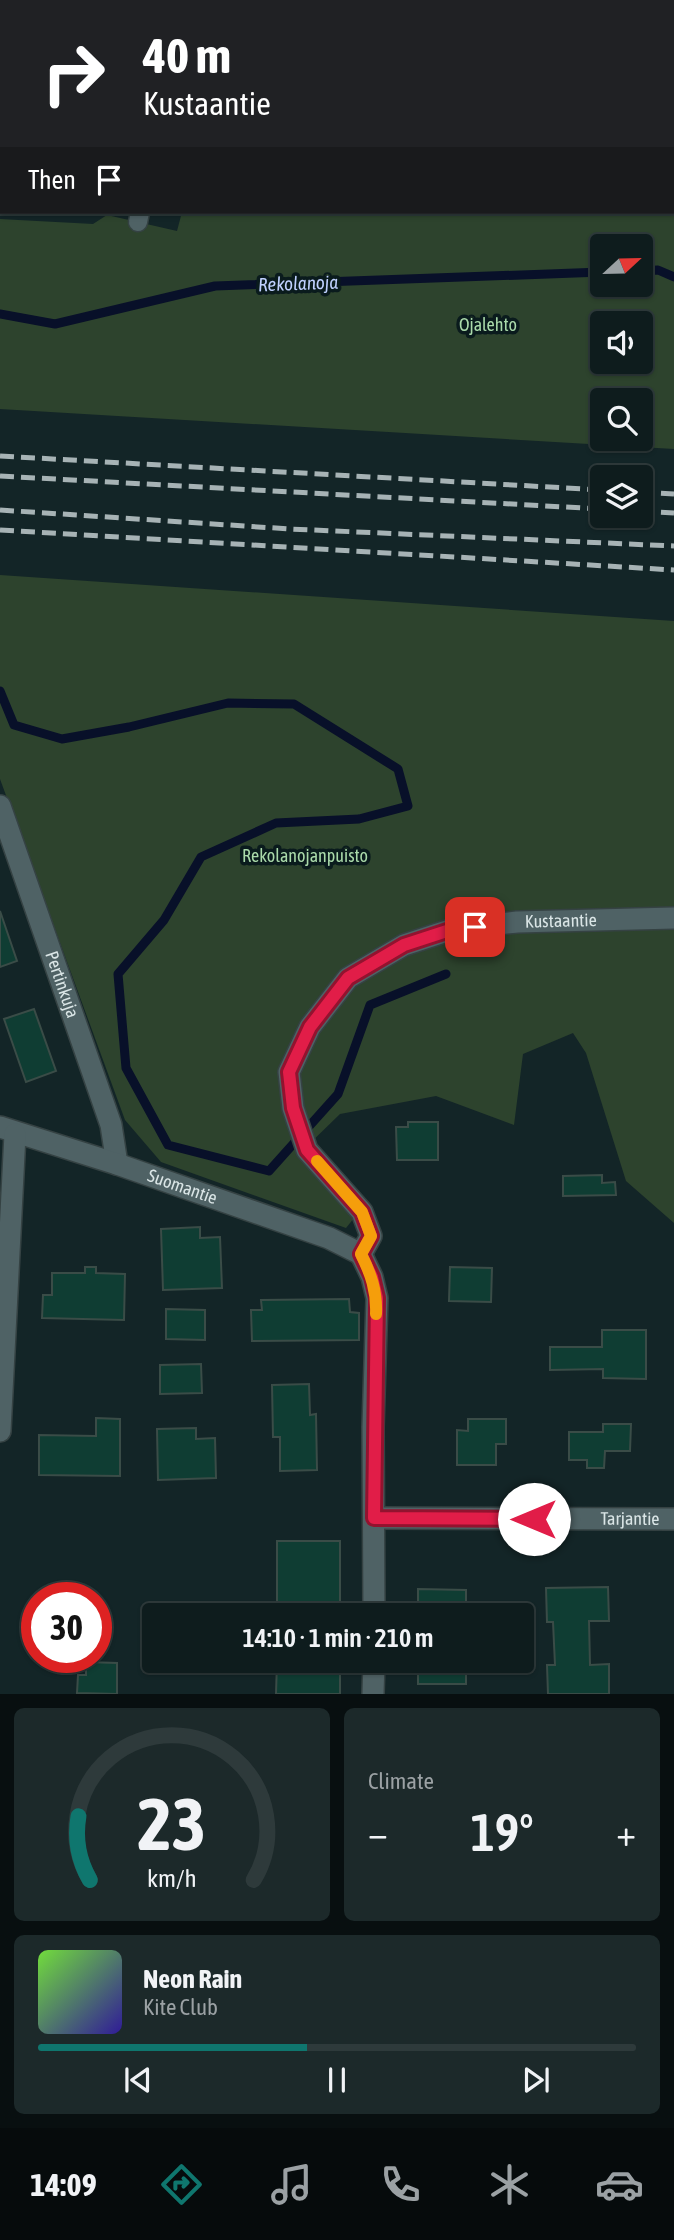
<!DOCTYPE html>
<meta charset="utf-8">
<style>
body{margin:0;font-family:"Asap Condensed",sans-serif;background:#1c292a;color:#f1f3f6;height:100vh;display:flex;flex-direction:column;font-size:26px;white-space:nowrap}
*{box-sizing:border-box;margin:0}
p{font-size:23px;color:#9ba1a4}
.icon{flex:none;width:38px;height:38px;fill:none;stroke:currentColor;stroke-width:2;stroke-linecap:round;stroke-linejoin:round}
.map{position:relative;height:1694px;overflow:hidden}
.sheet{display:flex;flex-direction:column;gap:14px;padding:14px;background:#080f10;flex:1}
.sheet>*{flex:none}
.hud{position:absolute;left:0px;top:0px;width:676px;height:214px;box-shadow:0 2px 5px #0004,0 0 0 2px #2e3a3b;background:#202124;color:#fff;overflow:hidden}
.needle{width:46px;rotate:68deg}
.fabs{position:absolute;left:590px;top:234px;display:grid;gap:14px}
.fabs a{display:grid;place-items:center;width:63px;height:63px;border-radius:7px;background:#0e1c1d;box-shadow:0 2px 5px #0004,0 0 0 2px #2e3a3b;font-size:35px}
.speed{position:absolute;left:21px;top:1582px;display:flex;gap:14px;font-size:35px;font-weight:700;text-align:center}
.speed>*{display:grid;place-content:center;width:91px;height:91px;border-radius:50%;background:#0e1c1d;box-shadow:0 2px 5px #0004,0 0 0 2px #2e3a3b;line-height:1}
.speed .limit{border:10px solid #d22;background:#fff;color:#111}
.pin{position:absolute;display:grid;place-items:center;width:60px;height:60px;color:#fff;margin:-30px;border-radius:14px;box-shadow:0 4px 10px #0006}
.me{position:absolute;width:77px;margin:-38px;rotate:270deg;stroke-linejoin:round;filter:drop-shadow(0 0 5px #0008)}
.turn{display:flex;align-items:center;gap:24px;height:147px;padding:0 28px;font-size:32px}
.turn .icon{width:91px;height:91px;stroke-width:2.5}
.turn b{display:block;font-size:49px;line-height:60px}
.then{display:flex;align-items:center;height:66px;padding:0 28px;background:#0003;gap:14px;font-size:26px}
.big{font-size:52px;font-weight:600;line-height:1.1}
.sheet .card{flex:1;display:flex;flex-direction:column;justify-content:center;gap:10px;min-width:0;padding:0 24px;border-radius:10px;background:#1c292a}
.sheet .dial{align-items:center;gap:0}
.dial svg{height:182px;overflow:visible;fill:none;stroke:#2e3a3b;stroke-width:7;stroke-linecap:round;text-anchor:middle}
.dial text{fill:#f1f3f6;stroke:none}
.song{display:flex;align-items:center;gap:21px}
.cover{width:84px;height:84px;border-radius:10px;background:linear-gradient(135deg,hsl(100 70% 55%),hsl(250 70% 35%))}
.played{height:7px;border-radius:4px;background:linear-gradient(90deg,#0f766e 45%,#2e3a3b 45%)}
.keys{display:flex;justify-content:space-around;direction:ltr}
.heat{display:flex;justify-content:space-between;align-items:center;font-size:38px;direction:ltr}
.sheet .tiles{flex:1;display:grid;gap:14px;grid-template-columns:1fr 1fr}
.card:last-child{grid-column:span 2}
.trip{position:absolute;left:142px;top:1603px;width:392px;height:70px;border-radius:7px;background:#0e1c1d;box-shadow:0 2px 5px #0004,0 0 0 2px #2e3a3b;font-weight:600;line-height:70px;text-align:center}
.tabs{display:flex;height:112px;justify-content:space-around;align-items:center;background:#060b0c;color:#9ba1a4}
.tabs .icon{width:49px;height:49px}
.tabs .selected{color:#0f766e}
.tabs b{font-size:32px;color:#f1f3f6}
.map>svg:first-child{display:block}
.green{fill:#2d432d;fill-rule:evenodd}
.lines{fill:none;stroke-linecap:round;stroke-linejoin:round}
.stream{stroke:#081029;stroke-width:9}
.building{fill:#0f3d33;stroke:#3a4c47;stroke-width:2}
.lane-casing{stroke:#354243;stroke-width:21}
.street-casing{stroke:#354243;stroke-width:24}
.lane{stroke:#4f6265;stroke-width:18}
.street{stroke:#4f6265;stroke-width:21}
.rail{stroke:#a7b3b5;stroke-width:5;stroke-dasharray:14 7;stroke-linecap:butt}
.route-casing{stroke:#92132f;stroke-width:18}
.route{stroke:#e11d48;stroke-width:12}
.slow{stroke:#f59e0b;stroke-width:12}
.labels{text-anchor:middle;stroke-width:7;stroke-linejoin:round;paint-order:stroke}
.park-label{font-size:18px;fill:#aadaaa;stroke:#0a1b1d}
.street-label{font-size:18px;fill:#dae5e6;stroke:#0a1b1d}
.water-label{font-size:19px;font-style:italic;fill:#c0d1ff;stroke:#0a1b1d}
</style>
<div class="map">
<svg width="674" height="1694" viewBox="0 0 674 1694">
<rect width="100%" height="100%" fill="#132527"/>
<g class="green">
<path d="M674,168v281l-674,-40v-190l93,5 14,-9 70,16 5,-19h492zM602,247h38v38h-38zM602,324h38v38h-38zM602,401h38v38h-38z"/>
<polygon points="0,575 674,621 674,1223 626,1181 586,1053 573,1033 523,1054 514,1125 436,1096 340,1114 302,1151 354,1218 346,1228 161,1162 125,1120 0,779"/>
</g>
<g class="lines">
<g class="stream">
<polyline points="640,271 658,270 674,277"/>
<polyline points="0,314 55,324 215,286 602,272"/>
<polyline points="0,691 14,725 62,739 129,727 228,703 294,704 398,769 408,806 359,819 276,823 201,857 164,920 118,974 126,1068 168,1145 269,1171 338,1094 370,1005 446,974"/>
</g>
</g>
<g class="building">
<polygon points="0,911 17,961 0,967"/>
<polygon points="34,1009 56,1071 26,1082 4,1019"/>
<polygon points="408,1122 438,1122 438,1160 397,1160 396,1127 408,1127"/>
<polygon points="602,1175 602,1183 615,1182 616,1195 563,1196 563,1176"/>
<polygon points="200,1227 200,1238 220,1237 222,1288 163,1290 161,1229"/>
<polygon points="85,1267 96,1267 96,1273 125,1274 124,1320 42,1318 43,1295 52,1295 52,1273 85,1273"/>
<polygon points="450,1267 492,1268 491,1302 449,1301"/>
<polygon points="349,1299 350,1312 359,1313 359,1340 252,1341 251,1310 262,1310 261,1300"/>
<polygon points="166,1309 205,1310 205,1340 166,1339"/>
<polygon points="602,1330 646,1330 646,1379 603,1378 603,1369 550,1370 550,1347 602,1347"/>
<polygon points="201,1364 202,1393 160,1394 160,1365"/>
<polygon points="309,1384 310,1415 316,1414 317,1470 280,1471 280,1437 273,1437 272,1385"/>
<polygon points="96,1418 120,1419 120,1476 39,1475 39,1435 96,1436"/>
<polygon points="468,1419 506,1419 506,1444 496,1444 496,1465 457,1465 457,1430 468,1431"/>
<polygon points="603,1424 631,1424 630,1451 605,1451 604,1468 587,1468 587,1460 569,1460 569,1432 603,1432"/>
<polygon points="196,1428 196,1439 215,1438 216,1478 158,1480 157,1429"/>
<rect x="277" y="1541" width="63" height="74"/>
<polygon points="608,1587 609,1621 589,1621 590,1665 609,1664 609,1694 548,1694 547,1665 555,1665 553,1622 547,1622 546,1588"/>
<polygon points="418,1589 466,1590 466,1615 418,1615"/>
<polygon points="277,1661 340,1661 340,1694 276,1694"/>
<rect x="418" y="1661" width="48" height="23"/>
<polygon points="86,1662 117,1663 117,1694 77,1693 78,1675 86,1675"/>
</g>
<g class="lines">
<g class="lane-casing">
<g id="lane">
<polyline points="190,2 190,0"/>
<polyline points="385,2 386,0"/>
<polyline points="474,2 474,0"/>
<polyline points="138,222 140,212"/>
</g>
</g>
<g class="street-casing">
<g id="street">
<path id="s1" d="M0,806l111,319 6,39"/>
<path id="s2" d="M0,1127l117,37 212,74 32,16"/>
<path id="s3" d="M361,1254l10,-18 -9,-24 -55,-62 -14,-42 -4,-36 21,-45 38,-49 56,-33 49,-16 64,-7 157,-4"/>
<polyline points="361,1254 372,1277 377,1298 373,1427 374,1615"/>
<polyline points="0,1431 15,1134"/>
<path id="s4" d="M374,1518l300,1"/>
<polyline points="373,1694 374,1661"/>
</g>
</g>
<use href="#lane" class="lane"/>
<use href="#street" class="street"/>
<g class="rail">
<polyline points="0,456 602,490"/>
<polyline points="0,476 602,509"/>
<polyline points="640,492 674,494"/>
<polyline points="0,510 290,529 674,546"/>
<polyline points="640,511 674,513"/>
<polyline points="0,530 674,570"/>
</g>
</g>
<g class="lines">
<g class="route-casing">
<polyline id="route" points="475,927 453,929 404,945 348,978 310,1027 289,1072 293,1108 307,1150 362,1212 371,1236 361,1254 372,1277 377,1298 374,1518 534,1519"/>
</g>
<use href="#route" class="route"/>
<path class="slow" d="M317,1161l45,51 9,24 -10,18c10,20 16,37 15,60"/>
</g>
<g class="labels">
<g class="park-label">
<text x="488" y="331">Ojalehto</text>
<text x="305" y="862">Rekolanojanpuisto</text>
</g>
<g class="street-label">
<text dy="6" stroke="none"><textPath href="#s3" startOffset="546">Kustaantie</textPath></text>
<text dy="6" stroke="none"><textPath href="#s1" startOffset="189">Pertinkuja</textPath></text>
<text dy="6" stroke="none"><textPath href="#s2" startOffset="192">Suomantie</textPath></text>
<text dy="6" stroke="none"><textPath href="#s4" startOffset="256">Tarjantie</textPath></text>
</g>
<g class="water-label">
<text transform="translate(298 283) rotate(-2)" y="7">Rekolanoja</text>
</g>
</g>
</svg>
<div class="fabs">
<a><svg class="needle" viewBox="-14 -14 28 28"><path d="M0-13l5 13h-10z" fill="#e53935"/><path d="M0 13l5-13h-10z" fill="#9ba1a4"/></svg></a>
<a><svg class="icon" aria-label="sound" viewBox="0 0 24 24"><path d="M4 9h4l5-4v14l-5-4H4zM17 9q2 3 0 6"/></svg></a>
<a><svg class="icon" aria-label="search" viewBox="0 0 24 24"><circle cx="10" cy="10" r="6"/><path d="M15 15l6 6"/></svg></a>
<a><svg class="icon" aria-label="layers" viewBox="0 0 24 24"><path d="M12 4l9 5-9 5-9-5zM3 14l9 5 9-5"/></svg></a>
</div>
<div class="speed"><div class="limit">30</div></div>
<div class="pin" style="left:475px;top:927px;background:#d93025"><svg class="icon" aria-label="arrive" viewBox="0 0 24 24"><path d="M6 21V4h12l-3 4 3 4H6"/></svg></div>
<svg class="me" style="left:534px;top:1519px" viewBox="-20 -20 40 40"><circle r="19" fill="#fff"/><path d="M0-13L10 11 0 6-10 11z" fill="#e11d48"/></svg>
<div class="trip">14:10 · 1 min · 210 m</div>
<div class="hud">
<div class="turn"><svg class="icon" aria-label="right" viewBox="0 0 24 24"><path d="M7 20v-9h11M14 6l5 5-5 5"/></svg><div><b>40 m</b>Kustaantie</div></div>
<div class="then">Then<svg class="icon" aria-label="arrive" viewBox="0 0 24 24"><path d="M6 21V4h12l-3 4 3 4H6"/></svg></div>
</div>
</div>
<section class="sheet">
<div class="tiles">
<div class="card dial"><svg viewBox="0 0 100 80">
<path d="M14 69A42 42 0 1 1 86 69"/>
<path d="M14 69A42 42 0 0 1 9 41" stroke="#0f766e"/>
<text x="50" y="56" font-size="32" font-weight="700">23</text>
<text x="50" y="72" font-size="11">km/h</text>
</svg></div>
<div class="card"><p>Climate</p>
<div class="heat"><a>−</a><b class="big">19°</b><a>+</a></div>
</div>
<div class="card">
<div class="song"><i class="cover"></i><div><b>Neon Rain</b><p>Kite Club</p></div></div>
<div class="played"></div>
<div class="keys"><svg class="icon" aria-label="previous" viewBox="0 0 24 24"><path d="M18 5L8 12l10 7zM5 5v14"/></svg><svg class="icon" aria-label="pause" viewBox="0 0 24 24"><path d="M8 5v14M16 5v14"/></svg><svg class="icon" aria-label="next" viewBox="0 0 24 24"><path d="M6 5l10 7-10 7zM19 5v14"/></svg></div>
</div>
</div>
</section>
<nav class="tabs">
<b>14:09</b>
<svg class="icon selected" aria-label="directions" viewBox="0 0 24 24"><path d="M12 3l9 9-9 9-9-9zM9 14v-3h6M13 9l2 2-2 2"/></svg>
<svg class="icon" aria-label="music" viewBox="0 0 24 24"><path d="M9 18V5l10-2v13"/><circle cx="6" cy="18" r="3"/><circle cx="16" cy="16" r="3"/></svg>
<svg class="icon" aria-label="phone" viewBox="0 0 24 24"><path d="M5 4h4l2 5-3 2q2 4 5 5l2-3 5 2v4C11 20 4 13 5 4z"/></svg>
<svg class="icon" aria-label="climate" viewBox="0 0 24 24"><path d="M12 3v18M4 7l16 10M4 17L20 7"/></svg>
<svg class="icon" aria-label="car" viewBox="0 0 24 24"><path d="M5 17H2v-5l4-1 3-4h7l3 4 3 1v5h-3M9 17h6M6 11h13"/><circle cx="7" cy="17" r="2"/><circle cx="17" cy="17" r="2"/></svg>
</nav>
